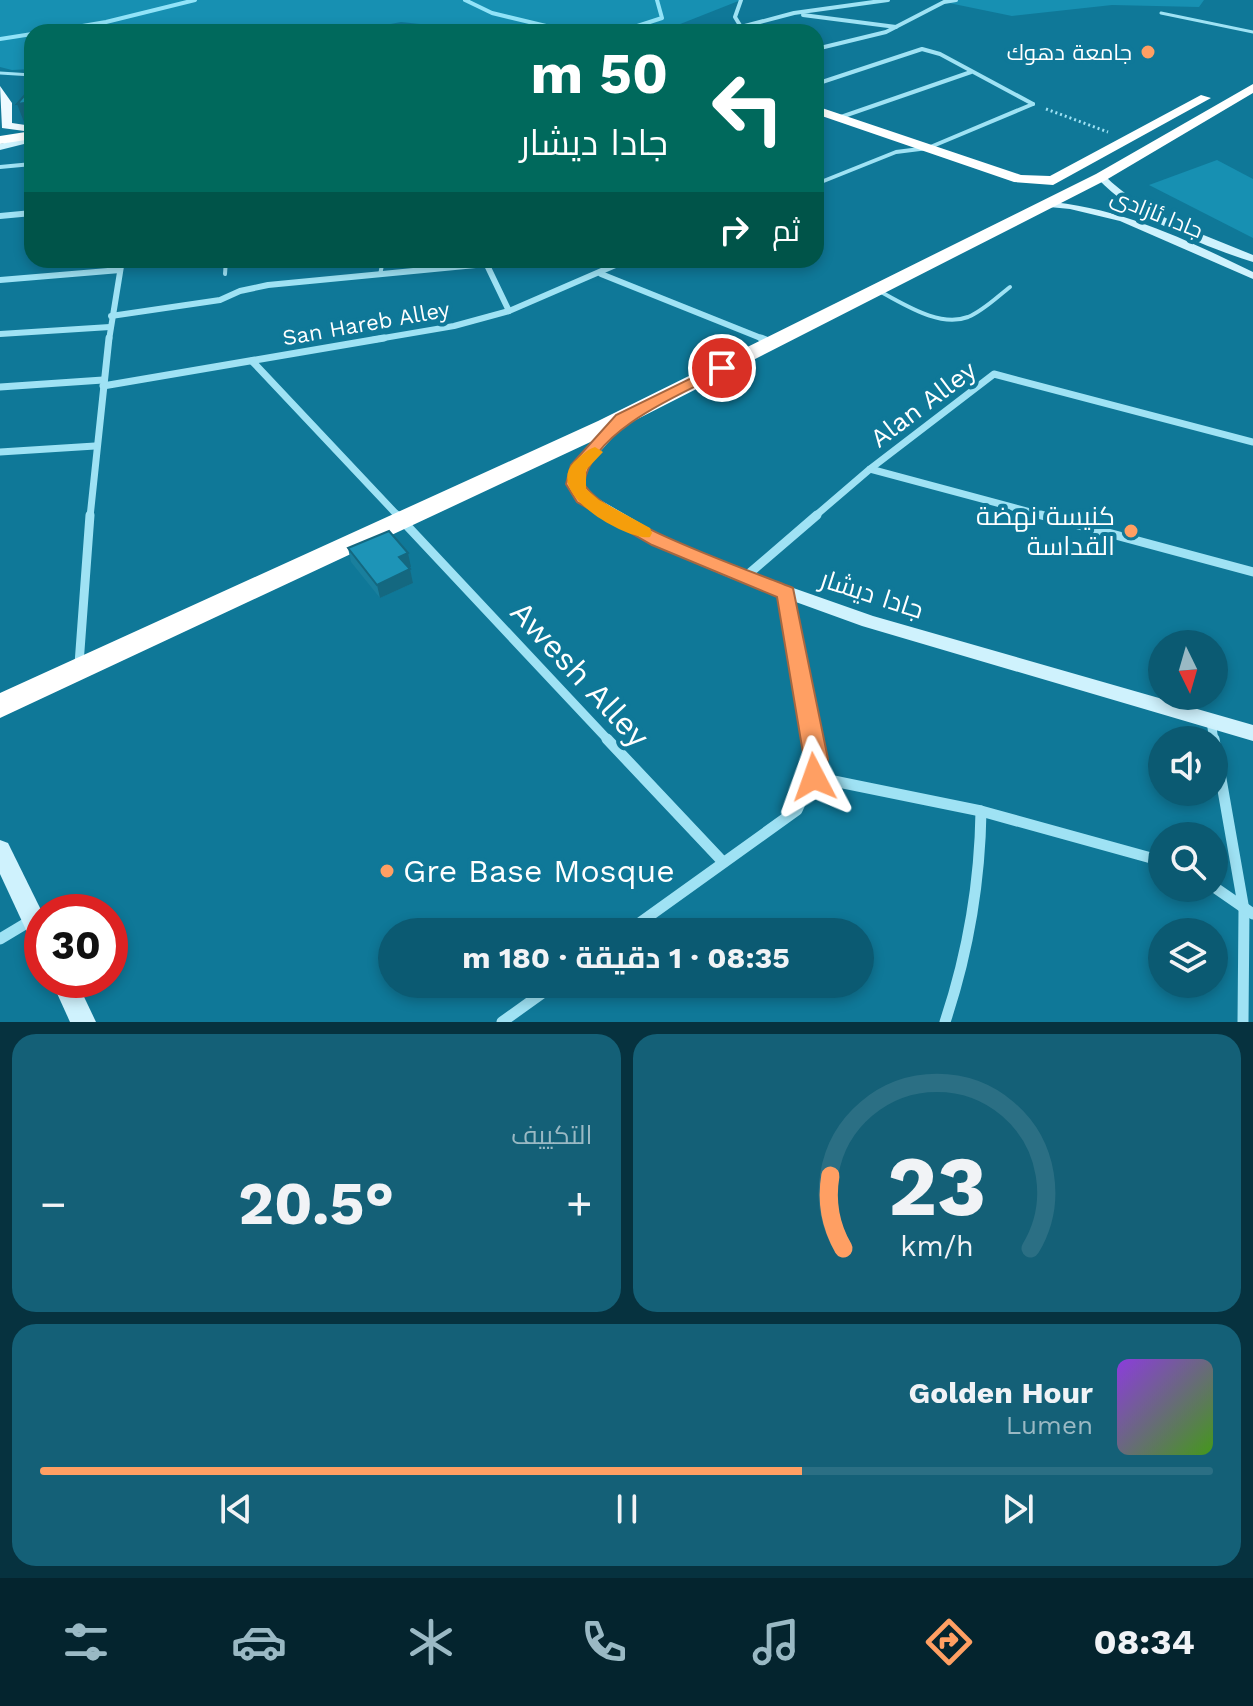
<!DOCTYPE html>
<html lang="ar">
<meta charset="utf-8">
<style>
body{margin:0;font-family:"Work Sans",Cairo,sans-serif;background:#146077;color:#f1f3f6;direction:rtl;height:100vh;display:flex;flex-direction:column;font-size:30px;white-space:nowrap}
*{box-sizing:border-box;margin:0}
p{font-size:26px;color:#9ab9c4}
.icon{flex:none;width:44px;height:44px;fill:none;stroke:currentColor;stroke-width:2;stroke-linecap:round;stroke-linejoin:round}
.map{position:relative;height:1022px;overflow:hidden;direction:ltr}
.sheet{display:flex;flex-direction:column;gap:12px;padding:12px;background:#06323f;flex:1}
.sheet>*{flex:none}
.banner{position:absolute;left:24px;top:24px;width:800px;height:244px;border-radius:24px;box-shadow:0 4px 12px #0003;direction:rtl;background:#00695c;color:#fff;overflow:hidden}
.needle{width:52px;rotate:175deg}
.buttons{position:absolute;left:1148px;top:630px;display:grid;gap:16px}
.buttons a{display:grid;place-items:center;width:80px;height:80px;border-radius:50%;background:#0b5a72;box-shadow:0 4px 12px #0003;font-size:40px}
.speed{position:absolute;left:24px;top:894px;display:flex;gap:16px;font-size:40px;font-weight:700;text-align:center}
.speed>*{display:grid;place-content:center;width:104px;height:104px;border-radius:50%;background:#0b5a72;box-shadow:0 4px 12px #0003;line-height:1}
.speed .limit{border:12px solid #d22;background:#fff;color:#111}
.pin{position:absolute;display:grid;place-items:center;width:68px;height:68px;color:#fff;margin:-34px;border:4px solid #fff;border-radius:50%;box-shadow:0 2px 8px #0007}
.me{position:absolute;width:88px;margin:-44px;rotate:356deg;stroke-linejoin:round;filter:drop-shadow(0 0 6px #0008)}
.turn{display:flex;align-items:center;gap:28px;height:168px;padding:0 24px;font-size:36px}
.turn .icon{width:104px;height:104px;stroke-width:2.5}
.turn b{display:block;font-size:56px;line-height:68px}
.then{display:flex;align-items:center;height:76px;padding:0 24px;background:#0003;gap:16px;font-size:30px}
.big{font-size:60px;font-weight:700;line-height:1.1}
.sheet .widget{flex:1;display:flex;flex-direction:column;justify-content:center;gap:12px;min-width:0;padding:0 28px;border-radius:24px;background:#146077}
.sheet .dial{align-items:center;gap:0}
.dial svg{height:208px;overflow:visible;fill:none;stroke:#2b6f84;stroke-width:7;stroke-linecap:round;text-anchor:middle}
.dial text{fill:#f1f3f6;stroke:none}
.song{display:flex;align-items:center;gap:24px}
.cover{width:96px;height:96px;border-radius:12px;background:linear-gradient(135deg,hsl(270 70% 55%),hsl(100 70% 35%))}
.played{height:8px;border-radius:4px;background:linear-gradient(90deg,#ff9f63 65%,#2b6f84 65%)}
.keys{display:flex;justify-content:space-around;direction:ltr}
.heat{display:flex;justify-content:space-between;align-items:center;font-size:44px;direction:ltr}
.sheet .tiles{flex:1;display:grid;gap:12px;grid-template-columns:1fr 1fr}
.widget:last-child{grid-column:span 2}
.trip{position:absolute;left:378px;top:918px;width:496px;height:80px;border-radius:40px;background:#0b5a72;box-shadow:0 4px 12px #0003;font-weight:700;line-height:80px;text-align:center;direction:rtl}
.tab-bar{display:flex;height:128px;justify-content:space-around;align-items:center;background:#04242e;color:#9ab9c4}
.tab-bar .icon{width:56px;height:56px}
.tab-bar .active{color:#ff9f63}
.tab-bar b{font-size:36px;color:#f1f3f6}
.map>svg:first-child{display:block}
.green{fill:#1790b2}
.lines{fill:none;stroke-linecap:round;stroke-linejoin:round}
.stream{stroke:#91e3f8;stroke-width:4}
.path{stroke:#9fe2f4;stroke-width:3;stroke-dasharray:2 3;stroke-linecap:butt}
.lane-far1{stroke:#9fe2f4;stroke-width:3}
.lane{stroke:#9fe2f4;stroke-width:4}
.street-far4{stroke:#9fe2f4;stroke-width:4}
.street-far3{stroke:#9fe2f4;stroke-width:6}
.street-far2{stroke:#9fe2f4;stroke-width:7}
.street-far1{stroke:#9fe2f4;stroke-width:9}
.street{stroke:#9fe2f4;stroke-width:11}
.secondary{fill:#cff2fd;fill-rule:evenodd}
.primary{fill:#edfaff;fill-rule:evenodd}
.highway{fill:#fff;fill-rule:evenodd}
.wall{fill:#197f9d}
.shaded-wall{fill:#146880}
.building{fill:#1d94b7;stroke:#146880;stroke-width:2}
.route{fill:#ff9f63;stroke:#a66740;stroke-width:2}
.slow{fill:#f59e0b}
.poi-dot{fill:#ff9f63;stroke:#0f7898;stroke-width:3}
.labels{text-anchor:middle;stroke-width:8;stroke-linejoin:round;paint-order:stroke}
.far-poi-label{font-size:22px;fill:#fff;stroke:#0f7898;text-anchor:end}
.far-street-label{font-size:22px;fill:#fff;stroke:#0f7898}
.street-label{font-size:26px;fill:#fff;stroke:#0f7898}
.poi-label{font-size:26px;fill:#fff;stroke:#0f7898;text-anchor:end}
.near-street-label{font-size:32px;fill:#fff;stroke:#0f7898}
.near-poi-label{font-size:32px;fill:#fff;stroke:#0f7898;text-anchor:start}
</style>
<div class="map">
<svg width="1253" height="1022" viewBox="0 0 1253 1022">
<rect width="100%" height="100%" fill="#0f7898"/>
<g class="green">
<polygon points="0,0 741,0 660,32 494,32 401,22 349,32 32,32 32,69 12,70 0,67"/>
<polygon points="956,0 1204,0 1199,7 1112,5 1012,16 944,2"/>
<polygon points="1217,160 1253,179 1253,238 1149,185"/>
</g>
<g class="lines">
<g class="stream">
<polyline points="465,0 492,13 571,32"/>
<polyline points="47,32 106,22 195,0"/>
<polyline points="619,32 662,18 657,0"/>
<polyline points="0,39 32,34"/>
</g>
<polyline class="path" points="1046,109 1108,132"/>
<g class="lane-far1">
<polyline points="1161,13 1253,32"/>
<polyline points="0,73 32,75"/>
</g>
<g class="lane">
<polyline points="225,274 226,260"/>
<polyline points="380,275 383,260"/>
<path d="M877,290c26,13 61,38 91,27 15,-6 29,-20 42,-30"/>
</g>
<g class="street-far4">
<polyline points="803,15 896,27"/>
<polyline points="741,27 794,13 888,0"/>
<polyline points="734,32 741,27 735,17 741,0"/>
<polyline points="816,49 886,32 944,2 956,0"/>
<polyline points="816,84 922,49 940,54 1033,104"/>
<polyline points="838,118 971,72"/>
<polyline points="0,167 32,164"/>
<polyline points="816,184 896,152 928,148 1033,104"/>
</g>
<g class="street-far3">
<polyline points="0,216 32,213"/>
<polyline points="485,261 509,311"/>
<polyline points="601,274 766,340"/>
<polyline points="0,280 120,270"/>
<polyline points="111,316 220,300 240,291 268,285 486,264"/>
<polyline points="0,334 110,327"/>
<polyline points="109,340 122,260"/>
<polyline points="372,340 454,326 509,311 627,260"/>
</g>
<g class="street-far2">
<polyline points="761,338 771,342"/>
<polyline points="252,361 399,517"/>
<polyline points="103,386 384,338"/>
<polyline points="0,387 103,380"/>
<polyline points="0,452 95,446"/>
<polyline points="870,469 1049,517"/>
<polyline points="90,517 109,338"/>
<polyline points="814,517 870,469 994,374 1253,442"/>
</g>
<g class="street-far1">
<polyline points="397,515 609,741"/>
<polyline points="1041,515 1253,572"/>
<polyline points="745,577 817,515"/>
<polyline points="786,593 813,741"/>
<polyline points="79,664 90,515"/>
<polyline points="1211,721 1214,741"/>
</g>
<g class="street">
<polyline points="607,739 723,862"/>
<polyline points="1214,739 1244,910 1243,1022"/>
<polyline points="814,777 981,811 1162,861"/>
<polyline points="1214,887 1253,914"/>
<polyline points="627,932 797,810 814,773 816,759 812,739"/>
<polyline points="0,939 30,921"/>
<polyline points="502,1022 555,984"/>
<path d="M945,1022c23,-69 35,-138 36,-211"/>
</g>
<g class="secondary">
<polygon points="32,136 32,142 0,150 0,144"/>
<path d="M1098,175h6c41,41 97,58 149,80v7c-51,-16 -118,-44 -155,-83z"/>
<path d="M1043,201c76,6 142,38 210,71v7l-133,-58 -50,-12 -31,-3 -1,-2z"/>
<polygon points="622,415 629,419 584,470 583,484 590,494 664,537 742,570 873,616 1253,725 1253,741 862,626 730,578 652,545 578,502 567,484 572,466 617,416"/>
<polygon points="0,840 8,843 42,912 42,949 33,945 0,874"/>
<polygon points="51,980 76,980 96,1022 70,1022"/>
</g>
<polygon class="primary" points="0,86 12,103 12,123 32,126 32,132 2,128"/>
<g class="highway">
<polygon points="1253,84 1253,93 1106,180 614,431 0,718 0,693 598,421 1096,174"/>
<polygon points="1201,95 1211,98 1053,185 1014,182 816,114 816,106 1021,175 1050,176"/>
<polygon points="32,131 32,139 0,144 0,136"/>
</g>
</g>
<polygon class="wall" points="348,548 411,567 409,567 413,583 380,598 351,562"/>
<g class="shaded-wall">
<polygon points="32,102 32,121 24,122 17,104"/>
<polygon points="408,553 411,567 402,570 399,557"/>
<polygon points="410,569 413,583 380,598 377,585"/>
</g>
<g class="building">
<polygon points="32,87 32,102 17,104"/>
<polygon points="389,531 408,553 399,557 410,569 377,585 348,548"/>
</g>
<path class="route" d="M722,363l5,2v6c-44,22 -136,59 -143,113 22,37 165,86 209,104l35,171 -5,26 -9,3 -8,-3 -4,-8 2,-18 -27,-162 -125,-52 -75,-43 -11,-18 5,-19 45,-50z"/>
<path class="slow" d="M595,447l8,5 -17,18v19l13,11 51,28 2,5 -2,4c-18,5 -108,-42 -76,-75 7,-6 12,-12 21,-15z"/>
<g class="poi-dot">
<circle cx="1148" cy="52" r="8"/>
<circle cx="1131" cy="531" r="8"/>
<circle cx="387" cy="871" r="8"/>
</g>
<g class="labels">
<g class="far-poi-label">
<text x="1132" y="60">جامعة دهوك</text>
</g>
<g class="far-street-label">
<text transform="translate(1157 213) rotate(22)" y="8">جادا ئازادی</text>
<text transform="translate(366 323) rotate(-10)" y="8">San Hareb Alley</text>
</g>
<g class="street-label">
<text transform="translate(923 404) rotate(-37)" y="9">Alan Alley</text>
<text transform="translate(872 594) rotate(18)" y="9">جادا دیشار</text>
</g>
<g class="poi-label">
<text x="1115" y="525">كنيسة نهضة<tspan x="1115" dy="30">القداسة</tspan></text>
</g>
<g class="near-street-label">
<text transform="translate(580 674) rotate(47)" y="11">Awesh Alley</text>
</g>
<g class="near-poi-label">
<text x="403" y="882">Gre Base Mosque</text>
</g>
</g>
</svg>
<div class="buttons">
<a><svg class="needle" viewBox="-14 -14 28 28"><path d="M0-13l5 13h-10z" fill="#e53935"/><path d="M0 13l5-13h-10z" fill="#9ab9c4"/></svg></a>
<a><svg class="icon" aria-label="sound" viewBox="0 0 24 24"><path d="M4 9h4l5-4v14l-5-4H4zM17 9q2 3 0 6"/></svg></a>
<a><svg class="icon" aria-label="search" viewBox="0 0 24 24"><circle cx="10" cy="10" r="6"/><path d="M15 15l6 6"/></svg></a>
<a><svg class="icon" aria-label="layers" viewBox="0 0 24 24"><path d="M12 4l9 5-9 5-9-5zM3 14l9 5 9-5"/></svg></a>
</div>
<div class="speed"><div class="limit">30</div></div>
<div class="pin" style="left:722px;top:368px;background:#d93025"><svg class="icon" aria-label="arrive" viewBox="0 0 24 24"><path d="M6 21V4h12l-3 4 3 4H6"/></svg></div>
<svg class="me" style="left:814px;top:777px" viewBox="-20 -20 40 40"><path d="M0-17L14 15 0 8-14 15z" fill="#ff9f63" stroke="#fff" stroke-width="4"/></svg>
<div class="trip">08:35 · 1 دقيقة · 180 m</div>
<div class="banner">
<div class="turn"><svg class="icon" aria-label="left" viewBox="0 0 24 24"><path d="M17 20v-9H6M10 6l-5 5 5 5"/></svg><div><b>50 m</b>جادا دیشار</div></div>
<div class="then">ثم<svg class="icon" aria-label="right" viewBox="0 0 24 24"><path d="M7 20v-9h11M14 6l5 5-5 5"/></svg></div>
</div>
</div>
<section class="sheet">
<div class="tiles">
<div class="widget dial"><svg viewBox="0 0 100 80">
<path d="M14 69A42 42 0 1 1 86 69"/>
<path d="M14 69A42 42 0 0 1 9 41" stroke="#ff9f63"/>
<text x="50" y="56" font-size="32" font-weight="700">23</text>
<text x="50" y="72" font-size="11">km/h</text>
</svg></div>
<div class="widget"><p>التكييف</p>
<div class="heat"><a>−</a><b class="big">20.5°</b><a>+</a></div>
</div>
<div class="widget">
<div class="song"><i class="cover"></i><div><b>Golden Hour</b><p>Lumen</p></div></div>
<div class="played"></div>
<div class="keys"><svg class="icon" aria-label="previous" viewBox="0 0 24 24"><path d="M18 5L8 12l10 7zM5 5v14"/></svg><svg class="icon" aria-label="pause" viewBox="0 0 24 24"><path d="M8 5v14M16 5v14"/></svg><svg class="icon" aria-label="next" viewBox="0 0 24 24"><path d="M6 5l10 7-10 7zM19 5v14"/></svg></div>
</div>
</div>
</section>
<nav class="tab-bar">
<b>08:34</b>
<svg class="icon active" aria-label="directions" viewBox="0 0 24 24"><path d="M12 3l9 9-9 9-9-9zM9 14v-3h6M13 9l2 2-2 2"/></svg>
<svg class="icon" aria-label="music" viewBox="0 0 24 24"><path d="M9 18V5l10-2v13"/><circle cx="6" cy="18" r="3"/><circle cx="16" cy="16" r="3"/></svg>
<svg class="icon" aria-label="phone" viewBox="0 0 24 24"><path d="M5 4h4l2 5-3 2q2 4 5 5l2-3 5 2v4C11 20 4 13 5 4z"/></svg>
<svg class="icon" aria-label="climate" viewBox="0 0 24 24"><path d="M12 3v18M4 7l16 10M4 17L20 7"/></svg>
<svg class="icon" aria-label="car" viewBox="0 0 24 24"><path d="M5 17H2v-5l4-1 3-4h7l3 4 3 1v5h-3M9 17h6M6 11h13"/><circle cx="7" cy="17" r="2"/><circle cx="17" cy="17" r="2"/></svg>
<svg class="icon" aria-label="filters" viewBox="0 0 24 24"><path d="M4 7h16M4 17h16"/><circle cx="9" cy="7" r="2"/><circle cx="15" cy="17" r="2"/></svg>
</nav>
